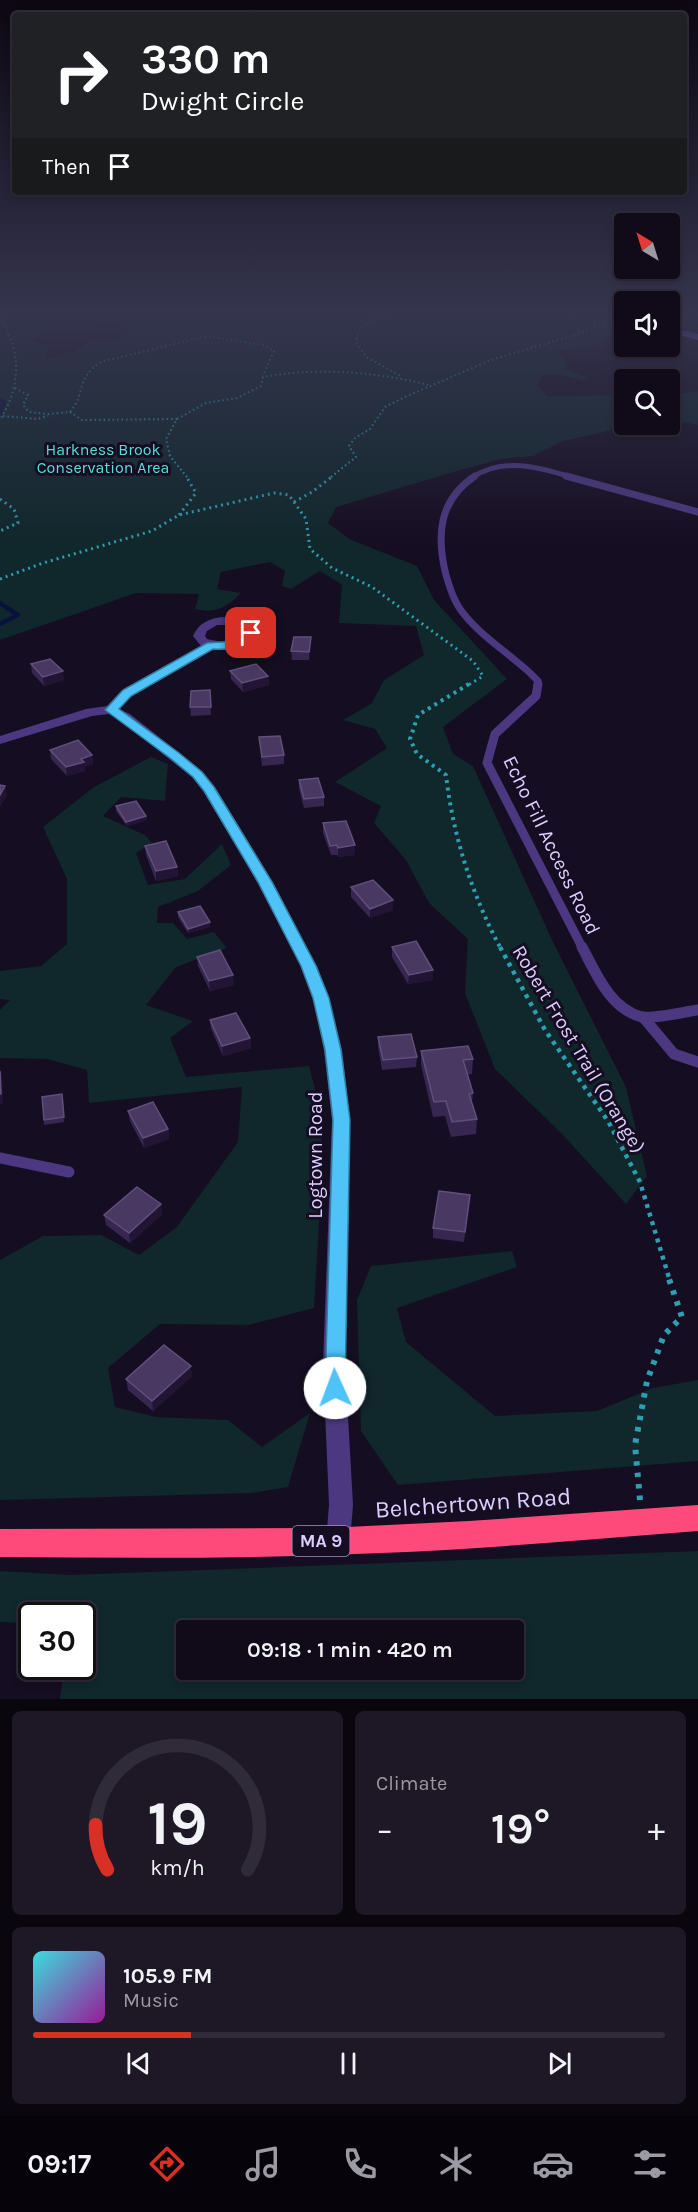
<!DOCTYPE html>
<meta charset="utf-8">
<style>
body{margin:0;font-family:Karla,sans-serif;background:#1e1826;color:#f1f3f6;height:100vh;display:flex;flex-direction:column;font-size:22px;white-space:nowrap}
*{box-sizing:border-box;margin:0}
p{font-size:20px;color:#9c9aa2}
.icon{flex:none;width:33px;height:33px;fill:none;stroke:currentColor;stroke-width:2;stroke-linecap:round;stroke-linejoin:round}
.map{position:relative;height:1699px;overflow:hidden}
.side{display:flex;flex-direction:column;gap:12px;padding:12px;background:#09060e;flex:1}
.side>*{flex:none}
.top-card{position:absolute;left:12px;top:12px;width:675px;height:183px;border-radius:6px;box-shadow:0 3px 9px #0003,0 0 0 2px #302b38;background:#202124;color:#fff;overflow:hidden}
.needle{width:39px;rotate:322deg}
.controls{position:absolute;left:614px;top:213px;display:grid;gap:12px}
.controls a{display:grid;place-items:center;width:66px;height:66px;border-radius:6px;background:#100a19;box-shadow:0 3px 9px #0003,0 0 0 2px #302b38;font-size:30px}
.speed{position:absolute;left:18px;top:1602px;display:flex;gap:12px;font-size:30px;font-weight:700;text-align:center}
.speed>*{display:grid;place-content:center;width:78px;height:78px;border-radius:50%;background:#100a19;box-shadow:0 3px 9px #0003,0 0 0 2px #302b38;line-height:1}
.speed .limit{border:3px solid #111;border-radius:9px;background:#fff;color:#111}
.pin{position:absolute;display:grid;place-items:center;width:51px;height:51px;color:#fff;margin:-26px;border-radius:12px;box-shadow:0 3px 9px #0006}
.me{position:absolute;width:66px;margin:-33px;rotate:358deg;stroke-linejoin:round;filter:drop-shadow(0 0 4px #0008)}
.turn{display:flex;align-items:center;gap:21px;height:126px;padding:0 30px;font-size:27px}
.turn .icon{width:78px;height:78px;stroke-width:2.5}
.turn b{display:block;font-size:42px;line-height:51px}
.then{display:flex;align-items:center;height:57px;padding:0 30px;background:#0003;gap:12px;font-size:22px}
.big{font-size:45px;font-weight:600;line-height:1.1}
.side .card{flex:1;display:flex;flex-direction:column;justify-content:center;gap:9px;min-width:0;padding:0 21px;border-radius:9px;background:#1e1826}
.side .dial{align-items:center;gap:0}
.dial svg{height:156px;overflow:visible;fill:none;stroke:#302b38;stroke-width:7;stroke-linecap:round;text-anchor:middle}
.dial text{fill:#f1f3f6;stroke:none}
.song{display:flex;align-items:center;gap:18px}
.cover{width:72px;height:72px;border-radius:9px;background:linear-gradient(135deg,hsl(180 70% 55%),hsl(300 70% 35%))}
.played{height:6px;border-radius:3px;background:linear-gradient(90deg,#d93025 25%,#302b38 25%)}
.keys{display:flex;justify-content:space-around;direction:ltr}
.heat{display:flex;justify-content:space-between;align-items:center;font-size:33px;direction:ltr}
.side .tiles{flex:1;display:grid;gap:12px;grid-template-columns:1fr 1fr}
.card:last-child{grid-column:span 2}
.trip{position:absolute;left:176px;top:1620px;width:348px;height:60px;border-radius:6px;background:#100a19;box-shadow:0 3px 9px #0003,0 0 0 2px #302b38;font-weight:600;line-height:60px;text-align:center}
.dock{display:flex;height:96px;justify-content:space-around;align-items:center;background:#06040a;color:#9c9aa2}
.dock .icon{width:42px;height:42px}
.dock .current{color:#d93025}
.dock b{font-size:27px;color:#f1f3f6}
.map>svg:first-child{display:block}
.green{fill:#10272b;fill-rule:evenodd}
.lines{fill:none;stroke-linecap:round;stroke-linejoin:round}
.stream-far1{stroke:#09113e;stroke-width:4}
.stream{stroke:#09113e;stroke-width:4.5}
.path-far4{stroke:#2e9eb2;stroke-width:2;stroke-dasharray:1.5 3;stroke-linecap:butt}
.path-far3{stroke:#2e9eb2;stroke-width:3;stroke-dasharray:2 4;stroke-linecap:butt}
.path-far2{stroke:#2e9eb2;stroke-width:4;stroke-dasharray:3 4.5;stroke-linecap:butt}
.path-far1{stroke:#2e9eb2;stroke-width:4.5;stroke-dasharray:4 5;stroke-linecap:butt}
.path{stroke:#2e9eb2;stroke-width:6;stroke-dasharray:4.5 7;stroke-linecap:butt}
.lane-far3{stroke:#4b3880;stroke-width:5}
.lane-far2{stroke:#4b3880;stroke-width:7}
.lane-far1{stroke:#4b3880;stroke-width:9}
.lane{stroke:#4b3880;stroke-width:11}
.street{fill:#4b3880;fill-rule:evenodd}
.secondary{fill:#8a66fe;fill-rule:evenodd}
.highway{fill:#fe4a7a;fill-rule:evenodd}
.wall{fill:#37264f}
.shaded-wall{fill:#221435}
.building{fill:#493862;stroke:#604f7b;stroke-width:1.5}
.route{fill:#4fc3f7;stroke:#337fa1;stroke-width:1.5}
.labels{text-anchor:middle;stroke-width:6;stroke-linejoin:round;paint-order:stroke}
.far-park-label{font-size:16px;fill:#5adeda;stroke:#150d21}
.shield{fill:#150d21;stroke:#a294bc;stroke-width:1.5}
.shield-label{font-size:18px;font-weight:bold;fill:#deceff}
.street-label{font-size:20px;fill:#deceff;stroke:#150d21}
.near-street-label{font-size:24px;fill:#deceff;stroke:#150d21}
</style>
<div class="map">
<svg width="698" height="1699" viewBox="0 0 698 1699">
<rect width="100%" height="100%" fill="#150d21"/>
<g class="green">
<path d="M0,311h134c-8,2 -13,8 -20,11 -23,9 -48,8 -73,10l-8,9 16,6 -4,12 29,-7 19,-12 22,1 16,-11 36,-2 41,-9 37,-3 26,-5h155l11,7c23,-8 47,-7 73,-7l1,12 39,3 41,-15 33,6v13l-30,16 -38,5 11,14 -4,4 26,9 -6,2 -25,-6 -16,1 -5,10 10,11 77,-1v29l10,1 -71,16 -30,15 -32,3 -48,13 -117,35 -8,16 21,16 68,27 17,34 73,79 -64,48 10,27 20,12 80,176 73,145 21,89 -21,28 -64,-70 -67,-65 -30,-76 3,-54 -39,-36 -23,-43 -32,-37 7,-17 -46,-24 52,-34 -12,-19 -32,-9 29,-17 12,-23 40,-25 -8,-29 -77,-3 3,-38 -22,-14 -29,18 -9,-3 3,-15 -15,-9 -49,10 -4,17 24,4c-15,15 -26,21 -46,16l4,-15 -63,-1 -136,47z"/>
<polygon points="698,391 698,425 669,419 669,395"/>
<polygon points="151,757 168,764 165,801 121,797 103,816 145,835 152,843 136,853 148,885 185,879 222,844 231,865 198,891 158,907 157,923 173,923 187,939 214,932 227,948 176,967 146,1005 193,1021 170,1038 186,1077 309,1066 322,1115 320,1206 314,1308 248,1325 160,1324 108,1368 115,1407 156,1417 228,1420 262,1447 310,1413 288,1487 252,1493 0,1500 0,1260 43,1236 101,1235 139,1255 176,1228 238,1142 242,1087 89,1103 87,1070 47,1059 0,1058 0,1010 10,1000 0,999 0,971 41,966 67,944 67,879 43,827 94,787"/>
<polygon points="512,1251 517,1267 397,1308 406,1342 495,1416 597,1411 653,1388 698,1380 698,1461 398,1485 361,1431 357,1300 371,1266"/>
<path d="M698,1551v148h-638l4,-32 18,-1v-50h-50l-1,7 -31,-1v-51l70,4zM186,1630h327v40h-327z"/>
</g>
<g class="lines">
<polyline class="stream-far1" points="0,400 4,402 0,413"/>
<polyline class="stream" points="0,603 18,615 0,624"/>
<g class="path-far4">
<path d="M390,311c-16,8 -31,11 -34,31l10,15 35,19"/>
<path d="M0,319c5,4 6,10 9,16 13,29 7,59 -9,85"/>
<path d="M15,388l13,7 -5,10 6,7 19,2 22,-2c17,-20 4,-32 31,-50l106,-26 56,9 11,6 -11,25"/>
<polyline points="70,412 82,420 177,419"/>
<polyline points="3,416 37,419 48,416"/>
<path d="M187,477l-17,-21 -4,-17 11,-20 29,-16 31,-5 24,-12 2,-9c54,-10 114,-5 166,8"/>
<polyline points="331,477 356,457 349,446 355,438 370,429 385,407 405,397 491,360 575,335 608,322"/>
</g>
<g class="path-far3">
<polyline points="0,499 14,509 18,523 0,531"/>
<polyline points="294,502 312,492 333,476"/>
<polyline points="179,515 196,493 186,476"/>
<polyline points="0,579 43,563 152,531 179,515 274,493 289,495 306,519 310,549 332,568 372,587 473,661 483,676 467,686"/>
</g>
<path class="path-far2" d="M469,684l-51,31 -8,24 7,15 29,21c7,61 26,120 55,174"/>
<polyline class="path-far1" points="500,947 545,1030 608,1121 640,1182 670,1281"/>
<polyline class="path" points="640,1500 635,1445 647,1381 664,1335 682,1317 669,1279"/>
<path class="lane-far3" d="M473,477c30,-20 66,-10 98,0"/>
<g class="lane-far2">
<path d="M475,476c-36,24 -39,59 -29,99 4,13 8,27 17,38 18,23 44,39 66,59l9,9 -1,5"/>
<polyline points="566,476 698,512"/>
</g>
<polyline class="lane-far1" points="538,684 536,696 495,734 487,763 583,949"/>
<g class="lane">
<path d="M582,947c14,26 28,62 60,70 13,2 42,-5 56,-7"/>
<polyline points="643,1017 674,1054 698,1062"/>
<polyline points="0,1158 69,1172"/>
</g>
<path class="street" d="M222,617l20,3 14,10 -1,8c-10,12 -27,13 -42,11l-81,47 -13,13 11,5 72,57 13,16 58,95 44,84 12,32 13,52 8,70 -5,244 8,141 -3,36 -4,8 -8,3 -8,-3 -4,-8 3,-36 -6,-141 9,-244 -8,-70 -11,-52 -12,-32 -44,-84 -53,-90 -12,-15 -72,-57 -11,-6 -17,2 -92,28v-8l86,-27 21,-3 15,-16 79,-44 -8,-10c6,-13 15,-17 29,-19zM217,625h13l14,6 -1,6 -17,6 -19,-4 -2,-3 2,-5z"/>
<g class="secondary">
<polygon points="600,311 612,311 624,314 624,319"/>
<polygon points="669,327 698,334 698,340 669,332"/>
</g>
<path class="highway" d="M698,1505v26c-106,8 -211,18 -317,22 -127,6 -254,5 -381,4v-28l327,-1 142,-7z"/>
</g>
<g class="wall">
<polygon points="669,311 682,311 679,319 669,315"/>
<polygon points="311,637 311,646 309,660 292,660 291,651"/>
<polygon points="31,664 64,680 44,686 32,673"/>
<polygon points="230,671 268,676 269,685 243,692 231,679"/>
<polygon points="210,690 211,715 191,716 190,707"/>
<polygon points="259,737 284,755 284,764 262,766"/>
<polygon points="50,750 92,755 93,764 85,767 85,771 67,776 51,759"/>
<polygon points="299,780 324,797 324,806 304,808 299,789"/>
<polygon points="116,806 147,820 127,826 116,811"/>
<polygon points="323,823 355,855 338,857 337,855 331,855 323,833"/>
<polygon points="145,846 177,867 178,876 156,881 146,855"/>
<polygon points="351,887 393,900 393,910 370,918 351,897"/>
<polygon points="178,912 210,927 188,933 178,917"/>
<polygon points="392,947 433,980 408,984 392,957"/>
<polygon points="197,957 234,985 210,991 198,966"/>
<polygon points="210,1020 250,1038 251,1048 223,1056 211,1029"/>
<polygon points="378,1037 417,1057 416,1067 382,1070 378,1047"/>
<polygon points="421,1051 473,1059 472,1074 467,1075 473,1093 472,1102 477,1119 476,1134 451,1137 445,1116 433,1117 421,1065"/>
<polygon points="62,1094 64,1122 44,1125 44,1120"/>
<polygon points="128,1111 168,1129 169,1139 144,1148 130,1121"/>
<polygon points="470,1195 464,1242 433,1238 433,1228"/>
<polygon points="161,1204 162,1214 130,1243 106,1225 104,1215"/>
<polygon points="192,1376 153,1411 128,1390 126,1379"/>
</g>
<g class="shaded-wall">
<polygon points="311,637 311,646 309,660 309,652"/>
<polygon points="63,671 64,680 44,686 43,677"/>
<polygon points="268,676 269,685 243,692 242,683"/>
<polygon points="92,755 93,764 85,767 85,771 67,776 66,767 81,759"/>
<polygon points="5,786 7,795 0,807 0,795"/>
<polygon points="146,816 147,820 127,826 126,822"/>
<polygon points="355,845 355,855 338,857 338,848"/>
<polygon points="177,867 178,876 156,881 156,871"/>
<polygon points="393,900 393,910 370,918 370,909"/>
<polygon points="210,922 210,927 188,933 188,929"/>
<polygon points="433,970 433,980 408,984 409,975"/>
<polygon points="233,975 234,985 210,991 209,981"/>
<polygon points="250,1038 251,1048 223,1056 222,1046"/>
<polygon points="0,1067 2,1075 3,1104 0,1104"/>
<polygon points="168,1129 169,1139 144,1148 143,1138"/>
<polygon points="161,1204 162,1214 130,1243 129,1233"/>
<polygon points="191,1366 192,1376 153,1411 152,1401"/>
</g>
<g class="building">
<polygon points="294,637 311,637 309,652 291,651"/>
<polygon points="50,659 63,671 43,677 31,664"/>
<polygon points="256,664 268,676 242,683 230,671"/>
<polygon points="210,690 211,707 190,707 191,691"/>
<polygon points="280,736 284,755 262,757 259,737"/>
<polygon points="78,740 92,755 81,759 84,762 66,767 50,750"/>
<polygon points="318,778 324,797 304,799 299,780"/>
<polygon points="0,785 5,786 0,795"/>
<polygon points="136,801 146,816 126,822 116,806"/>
<polygon points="346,821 355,845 338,848 337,845 330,846 323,823"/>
<polygon points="166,841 177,867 156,871 145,846"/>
<polygon points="373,880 393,900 370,909 351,887"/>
<polygon points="200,906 210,922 188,929 178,912"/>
<polygon points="416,941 433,970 409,975 392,947"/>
<polygon points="220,950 233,975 209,981 197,957"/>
<polygon points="236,1013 250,1038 222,1046 210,1020"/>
<polygon points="411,1034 417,1057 383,1060 378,1037"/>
<polygon points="468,1046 473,1059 463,1060 473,1093 469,1094 477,1119 452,1122 446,1101 434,1102 421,1051"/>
<polygon points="0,1071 1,1094 0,1094"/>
<polygon points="62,1094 64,1117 44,1120 42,1097"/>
<polygon points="153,1102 168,1129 143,1138 128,1111"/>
<polygon points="137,1187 161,1204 129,1233 104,1215"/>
<polygon points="439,1191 470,1195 465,1232 433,1228"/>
<polygon points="164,1345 191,1366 152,1401 126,1379"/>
</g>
<linearGradient id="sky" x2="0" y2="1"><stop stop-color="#0c0712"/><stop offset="0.57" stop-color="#35354e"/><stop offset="1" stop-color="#35354e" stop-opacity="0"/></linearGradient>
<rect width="698" height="549" fill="url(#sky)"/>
<path class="route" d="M251,629l5,4c-5,17 -28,17 -43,16l-82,47 -12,13 60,44 23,19 12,15 58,95 44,84 13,32 12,52 9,70 -5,268 -3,6 -7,2 -7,-2 -3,-6 8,-268 -8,-70 -12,-52 -12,-32 -43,-84 -54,-91 -11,-14 -23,-19 -65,-48 18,-20 84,-47 29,-2z"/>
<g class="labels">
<g class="far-park-label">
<text x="103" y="455">Harkness Brook<tspan x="103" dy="18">Conservation Area</tspan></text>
</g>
<rect class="shield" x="292.5" y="1526" width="57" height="30" rx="4.5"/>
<g class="shield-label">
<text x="321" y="1547">MA 9</text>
</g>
<g class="street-label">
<text transform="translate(552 845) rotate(64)" y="7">Echo Fill Access Road</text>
<text transform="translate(579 1049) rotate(59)" y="7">Robert Frost Trail (Orange)</text>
<text transform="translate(315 1155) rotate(-90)" y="7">Logtown Road</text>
</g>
<g class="near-street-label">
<text transform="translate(473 1503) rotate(-4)" y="8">Belchertown Road</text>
</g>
</g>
</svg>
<div class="controls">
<a><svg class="needle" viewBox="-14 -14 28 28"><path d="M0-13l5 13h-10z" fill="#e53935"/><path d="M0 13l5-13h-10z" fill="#9c9aa2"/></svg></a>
<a><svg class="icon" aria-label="sound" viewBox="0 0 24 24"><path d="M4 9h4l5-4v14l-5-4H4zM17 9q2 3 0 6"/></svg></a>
<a><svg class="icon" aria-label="search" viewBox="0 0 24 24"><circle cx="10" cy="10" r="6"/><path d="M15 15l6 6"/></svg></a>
</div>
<div class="speed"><div class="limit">30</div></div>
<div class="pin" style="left:251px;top:633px;background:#d93025"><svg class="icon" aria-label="arrive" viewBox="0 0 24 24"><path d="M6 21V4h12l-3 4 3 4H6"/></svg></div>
<svg class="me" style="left:335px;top:1388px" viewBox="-20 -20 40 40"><circle r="19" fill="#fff"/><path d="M0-13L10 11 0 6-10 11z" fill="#4fc3f7"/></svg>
<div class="trip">09:18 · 1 min · 420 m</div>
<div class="top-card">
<div class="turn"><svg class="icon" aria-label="right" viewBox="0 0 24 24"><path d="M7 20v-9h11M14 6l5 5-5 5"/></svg><div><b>330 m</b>Dwight Circle</div></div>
<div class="then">Then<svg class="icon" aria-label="arrive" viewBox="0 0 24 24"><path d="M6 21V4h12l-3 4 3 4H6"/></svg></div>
</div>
</div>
<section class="side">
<div class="tiles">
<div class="card dial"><svg viewBox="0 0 100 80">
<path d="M14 69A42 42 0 1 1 86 69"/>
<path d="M14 69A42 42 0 0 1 8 46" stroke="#d93025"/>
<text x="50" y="56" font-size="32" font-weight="700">19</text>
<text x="50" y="72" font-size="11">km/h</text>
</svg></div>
<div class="card"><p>Climate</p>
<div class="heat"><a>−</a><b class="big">19°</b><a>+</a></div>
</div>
<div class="card">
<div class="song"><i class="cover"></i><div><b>105.9 FM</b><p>Music</p></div></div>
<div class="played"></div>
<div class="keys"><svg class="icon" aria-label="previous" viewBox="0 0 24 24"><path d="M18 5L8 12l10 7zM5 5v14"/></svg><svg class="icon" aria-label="pause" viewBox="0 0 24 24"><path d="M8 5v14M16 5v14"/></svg><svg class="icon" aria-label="next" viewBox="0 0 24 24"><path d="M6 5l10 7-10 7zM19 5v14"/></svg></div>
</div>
</div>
</section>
<nav class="dock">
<b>09:17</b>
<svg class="icon current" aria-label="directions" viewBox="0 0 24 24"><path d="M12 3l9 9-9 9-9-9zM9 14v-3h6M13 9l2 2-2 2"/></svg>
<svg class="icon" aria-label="music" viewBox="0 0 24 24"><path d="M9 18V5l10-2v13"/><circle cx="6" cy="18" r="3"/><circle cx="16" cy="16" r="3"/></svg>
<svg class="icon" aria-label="phone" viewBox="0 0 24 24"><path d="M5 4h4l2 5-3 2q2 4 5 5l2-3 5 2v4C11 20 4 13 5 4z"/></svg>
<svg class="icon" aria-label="climate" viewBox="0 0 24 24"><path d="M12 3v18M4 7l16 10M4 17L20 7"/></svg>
<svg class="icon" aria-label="car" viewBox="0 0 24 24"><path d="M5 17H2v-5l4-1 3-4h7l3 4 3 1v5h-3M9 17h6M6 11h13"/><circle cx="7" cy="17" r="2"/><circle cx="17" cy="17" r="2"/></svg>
<svg class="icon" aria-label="filters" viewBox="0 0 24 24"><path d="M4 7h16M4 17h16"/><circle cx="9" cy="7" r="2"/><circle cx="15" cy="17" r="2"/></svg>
</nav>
